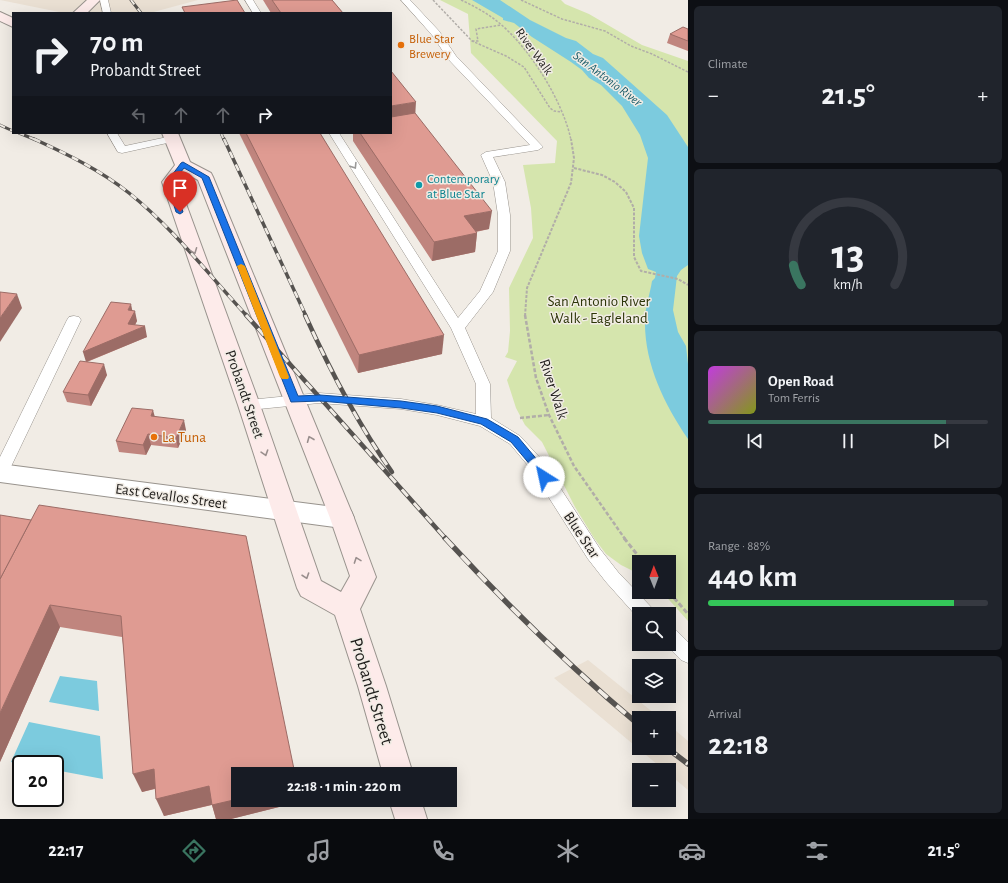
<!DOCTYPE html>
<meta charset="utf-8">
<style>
body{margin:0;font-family:"Alegreya Sans",sans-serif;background:#20242c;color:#f1f3f6;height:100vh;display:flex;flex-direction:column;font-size:15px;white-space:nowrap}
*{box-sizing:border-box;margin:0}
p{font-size:13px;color:#9ea1a6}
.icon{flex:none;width:22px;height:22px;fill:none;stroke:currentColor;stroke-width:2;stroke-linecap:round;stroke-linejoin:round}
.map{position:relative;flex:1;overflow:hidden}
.sheet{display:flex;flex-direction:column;gap:6px;padding:6px;background:#0d0f14;width:320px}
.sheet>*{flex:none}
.hud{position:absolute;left:12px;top:12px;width:380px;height:122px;border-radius:0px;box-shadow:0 4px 16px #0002;background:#171b24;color:#f1f3f6;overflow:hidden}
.needle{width:26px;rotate:359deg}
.controls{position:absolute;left:632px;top:555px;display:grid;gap:8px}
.controls a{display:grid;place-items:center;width:44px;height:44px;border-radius:0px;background:#171b24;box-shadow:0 4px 16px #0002;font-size:20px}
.speed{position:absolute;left:12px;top:755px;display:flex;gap:8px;font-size:20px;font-weight:700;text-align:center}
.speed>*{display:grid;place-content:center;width:52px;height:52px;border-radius:50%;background:#171b24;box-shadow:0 4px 16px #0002;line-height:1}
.speed .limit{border:2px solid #111;border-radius:6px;background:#fff;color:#111}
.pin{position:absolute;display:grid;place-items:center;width:34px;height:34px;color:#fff;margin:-41px -17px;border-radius:50% 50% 50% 0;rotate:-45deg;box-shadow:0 0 4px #0007}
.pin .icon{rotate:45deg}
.me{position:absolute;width:44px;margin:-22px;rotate:325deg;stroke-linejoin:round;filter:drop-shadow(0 0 3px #0008)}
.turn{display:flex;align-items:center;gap:14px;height:84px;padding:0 12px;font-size:18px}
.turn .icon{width:52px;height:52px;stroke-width:2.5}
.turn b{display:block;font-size:28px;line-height:34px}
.lanes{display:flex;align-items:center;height:38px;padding:0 12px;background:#0003;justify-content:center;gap:20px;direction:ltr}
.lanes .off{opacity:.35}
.big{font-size:30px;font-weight:700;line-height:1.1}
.sheet .widget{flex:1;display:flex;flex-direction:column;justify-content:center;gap:6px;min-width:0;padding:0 14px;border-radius:6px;background:#20242c}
.sheet .dial{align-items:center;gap:0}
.dial svg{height:104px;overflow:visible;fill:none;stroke:#363941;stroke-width:7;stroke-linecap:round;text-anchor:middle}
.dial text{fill:#f1f3f6;stroke:none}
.song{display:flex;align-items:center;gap:12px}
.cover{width:48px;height:48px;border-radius:6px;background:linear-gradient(135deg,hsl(290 70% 55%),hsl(70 70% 35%))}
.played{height:4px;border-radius:2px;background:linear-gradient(90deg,#3a7560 85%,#363941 85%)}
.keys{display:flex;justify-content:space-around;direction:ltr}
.heat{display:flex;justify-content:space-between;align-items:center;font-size:22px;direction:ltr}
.charge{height:6px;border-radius:3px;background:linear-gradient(90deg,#34c759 88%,#363941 0)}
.trip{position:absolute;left:231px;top:767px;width:226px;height:40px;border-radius:0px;background:#171b24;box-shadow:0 4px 16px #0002;font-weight:700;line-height:40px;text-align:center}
.tab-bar{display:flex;height:64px;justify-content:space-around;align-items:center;background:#090b0e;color:#9ea1a6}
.tab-bar .icon{width:28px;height:28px}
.tab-bar .on{color:#3a7560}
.tab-bar b{font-size:18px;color:#f1f3f6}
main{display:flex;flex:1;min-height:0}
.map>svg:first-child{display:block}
.built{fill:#eae0d3}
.green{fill:#d5e5ad}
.water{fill:#7ccbde}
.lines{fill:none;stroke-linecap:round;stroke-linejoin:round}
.service-casing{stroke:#98938d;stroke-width:1}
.tertiary-casing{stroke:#98938d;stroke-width:2}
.secondary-casing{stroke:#98938d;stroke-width:2}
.path-far3{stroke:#b1ada8;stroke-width:1.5;stroke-dasharray:2.5 1.5;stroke-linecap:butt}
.path-far2{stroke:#b1ada8;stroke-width:2;stroke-dasharray:3 1.5;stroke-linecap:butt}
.path-far1{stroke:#b1ada8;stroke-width:2.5;stroke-dasharray:4 2;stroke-linecap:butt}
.path{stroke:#b1ada8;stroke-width:3;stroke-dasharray:5 2.5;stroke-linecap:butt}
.service{fill:#fff;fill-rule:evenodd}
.tertiary{fill:#fff;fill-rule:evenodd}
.secondary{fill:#fdebea;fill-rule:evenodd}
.rail-far3-casing{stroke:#565350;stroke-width:3}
.rail-far2-casing{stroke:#565350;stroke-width:3.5}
.rail-far1-casing{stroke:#565350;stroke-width:4.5}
.rail-casing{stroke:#565350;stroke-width:5.5}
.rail-far3{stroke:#f1ece5;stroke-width:2;stroke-dasharray:5.5;stroke-linecap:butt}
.rail-far2{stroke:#f1ece5;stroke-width:2.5;stroke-dasharray:7;stroke-linecap:butt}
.rail-far1{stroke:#f1ece5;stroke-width:3;stroke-dasharray:9;stroke-linecap:butt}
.rail{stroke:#f1ece5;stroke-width:4;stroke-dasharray:12;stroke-linecap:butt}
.wall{fill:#c0857e}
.shaded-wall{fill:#9c6c66}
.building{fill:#df9b92;stroke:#9c6c66}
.oneway{stroke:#9a9998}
.oneway2{stroke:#998e8d}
.route{fill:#1a73e8;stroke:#114b97}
.slow{fill:#f59e0b}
.food-dot{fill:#e8710a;stroke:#f1ece5;stroke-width:1.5}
.culture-dot{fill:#0f9aa8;stroke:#f1ece5;stroke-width:1.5}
.labels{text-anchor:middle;stroke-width:3;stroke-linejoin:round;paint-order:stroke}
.far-food-label{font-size:13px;fill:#c56008;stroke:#f1ece5;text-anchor:start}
.far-street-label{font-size:13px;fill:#1f1d1b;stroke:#f1ece5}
.far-water-label{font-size:13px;font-style:italic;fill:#1b5d6b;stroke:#f1ece5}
.far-culture-label{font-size:13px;fill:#0d838f;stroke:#f1ece5;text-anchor:start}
.park-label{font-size:15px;fill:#2c3507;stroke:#f1ece5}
.street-label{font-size:15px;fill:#1f1d1b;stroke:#f1ece5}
.food-label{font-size:15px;fill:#c56008;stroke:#f1ece5;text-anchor:start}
.near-street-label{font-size:18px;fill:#1f1d1b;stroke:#f1ece5}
</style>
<main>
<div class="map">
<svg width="688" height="819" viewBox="0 0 688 819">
<rect width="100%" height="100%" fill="#f1ece5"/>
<g class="built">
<polygon points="0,0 198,0 150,13 64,13"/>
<polygon points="588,660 660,718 639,718 639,748 669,748 669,725 688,741 688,790 669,774 669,770 664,770 554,678"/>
</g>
<polygon class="green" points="440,0 561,0 565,4 589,14 642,45 688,61 688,621 662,592 669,592 669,562 639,562 639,574 621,565 606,554 594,538 575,507 542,442 525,425 516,408 507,380 517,361 505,357 508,352 510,331 509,288 533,238 531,208 523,165 555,163 557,141 471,53 468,14"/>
<g class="water">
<path d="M472,0h28l30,20 36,18 10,3 17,13 10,4 64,57 21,32v118l-7,5 -4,6 -4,34 5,22 8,14 2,18v75c-24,-35 -44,-76 -43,-119 0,-13 5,-26 7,-39l3,-3 1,-6 -8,-3 -6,-16 -3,-17 9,-78 -8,-23 -18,-29 -21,-21 -12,-7 -7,-8 -11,-8 -39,-25 -18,-14 -11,-3v-2z"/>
<polygon points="60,676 97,681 99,711 49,702"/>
<polygon points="29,722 100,736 103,779 55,770 55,764 22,764 11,762"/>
</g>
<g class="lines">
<g class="service-casing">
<g id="service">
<polygon points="100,0 108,0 111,13 103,13"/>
<polygon points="245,0 253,0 261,13 253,13"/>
<polygon points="401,0 410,0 439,31 456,56 543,147 538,150 493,157 505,182 510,215 510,251 493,292 465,328 490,384 491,418 520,436 542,460 600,549 618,572 652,608 655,614 639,614 639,619 606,582 588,559 530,468 510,444 480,426 437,415 401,409 319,403 249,410 244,409 242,405 244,401 249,400 319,393 401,399 437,405 476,414 476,384 451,328 329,133 339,133 458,318 480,291 498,251 498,215 493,182 481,155 486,152 530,145 449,60 432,35"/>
<polygon points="107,133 117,133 125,146 172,136 177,139 176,141 122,153 118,152"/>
<polygon points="74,316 79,317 81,320 8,473 6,477 0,479 0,457 67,320 69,317"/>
<polygon points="669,628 676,630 688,642 688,663 681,660 665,644 669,644"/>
</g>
</g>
<g class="tertiary-casing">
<polygon id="tertiary" points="0,464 342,508 351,511 354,518 351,525 342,528 0,482"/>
</g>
<g class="secondary-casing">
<g id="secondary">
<polygon points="87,0 100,0 87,13 73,13"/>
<polygon points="0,12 13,18 13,27 0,21"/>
<path d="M162,133h16l12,29 21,11 2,4 141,341 22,59 -16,32 26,77 27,88h-30l-25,-88 -23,-71 -34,-19 -4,-8 -59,-183 -76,-223 13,-17zM185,173l13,7 132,338 20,58 -9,16 -20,-11 -61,-176 -82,-223z"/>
<polygon points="389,800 421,800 427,819 395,819"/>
</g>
</g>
<g class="path-far3">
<polyline points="433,0 472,41 506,56 524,67 550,108 554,111 561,112"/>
<path d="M461,0c13,6 26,13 37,22 31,25 65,79 73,118"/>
<polyline points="521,0 562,19 605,31 631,46 652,54 688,72"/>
<polyline points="472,41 478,41 476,29 501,25"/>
</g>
<g class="path-far2">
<polyline points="574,168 602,175 615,182 626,192 634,208 634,257 641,271 678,279 688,285"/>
<polyline points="525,316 527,288 571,183 574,158 571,139"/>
</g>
<g class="path-far1">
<polyline points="525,315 536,378 549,415 574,466 625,539"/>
<polyline points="520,418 549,415"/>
</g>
<g class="path">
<polyline points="624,538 643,562"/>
<polyline points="669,592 688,614"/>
</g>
<use href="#service" class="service"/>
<use href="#tertiary" class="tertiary"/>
<use href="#secondary" class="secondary"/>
<g class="rail-far3-casing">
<g id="rail-far3">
<polyline points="131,0 141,13"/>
<polyline points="0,125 13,131"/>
<polyline points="19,133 36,140"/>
<polyline points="221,133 224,140"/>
</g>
</g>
<g class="rail-far2-casing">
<g id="rail-far2">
<path d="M34,139c33,15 66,31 95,54 44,35 80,82 118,123"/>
<polyline points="224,139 306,316"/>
</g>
</g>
<g class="rail-far1-casing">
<g id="rail-far1">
<polyline points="246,315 446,539"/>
<path d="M305,315c25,55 52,108 87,157"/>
</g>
</g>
<g class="rail-casing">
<g id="rail">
<path d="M445,538c61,66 125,129 194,187"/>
<polyline points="667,748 688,764"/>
</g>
</g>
<use href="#rail-far3" class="rail-far3"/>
<use href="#rail-far2" class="rail-far2"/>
<use href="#rail-far1" class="rail-far1"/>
<use href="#rail" class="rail"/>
</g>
<g class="wall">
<polygon points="263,0 332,0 343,13 271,13"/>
<polygon points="688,29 688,51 667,43 670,34"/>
<polygon points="416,114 489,229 476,232 477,233 475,252 432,261 353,141 353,133 391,133"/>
<polygon points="239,133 320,133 442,354 358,373"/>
<polygon points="132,310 137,321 135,325 147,337 87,362 107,375 91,406 67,402 63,392 86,362"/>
<polygon points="155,416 186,430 178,448 151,445 146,455 119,452 116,441"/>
<polygon points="31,520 246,536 238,800 299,800 299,802 231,819 216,819 212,805 164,816 155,789 142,792 122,637 60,627 0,762"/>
</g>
<g class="shaded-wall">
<polygon points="416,102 415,119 391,123 391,106"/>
<polygon points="492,211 489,229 462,234 464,216"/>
<polygon points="477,233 475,252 432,261 434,242"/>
<polygon points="17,294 22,308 0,342 0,318"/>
<polygon points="131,304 133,314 135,311 137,321 131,332 145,326 147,337 86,362 83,352 128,324 128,310"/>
<polygon points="444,335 442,354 358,373 359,355"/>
<polygon points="104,364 107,375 91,406 88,395"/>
<polygon points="153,410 156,421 151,416"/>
<polygon points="184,420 186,430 178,448 176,438"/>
<polygon points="148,434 151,445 146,455 143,445"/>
<polygon points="50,605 60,627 0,762 0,713"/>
<polygon points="154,769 161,787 142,792 133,774"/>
<polygon points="209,786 215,804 164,816 156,799"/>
<polygon points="238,799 238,800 299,800 299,802 231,819 216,819 212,805"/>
</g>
<g class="building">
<polygon points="237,0 245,13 185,13 182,7"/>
<polygon points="272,0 332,0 343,13 281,13"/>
<polygon points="683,27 688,29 688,41 670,34"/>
<polygon points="391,71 416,102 391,106"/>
<polygon points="415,113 492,211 464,216 477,233 434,242 360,133 391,133 391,117"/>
<polygon points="246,133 320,133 444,335 359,355"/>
<polygon points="0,292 17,294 0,318"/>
<polygon points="111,302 131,304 128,310 135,311 128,324 145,326 83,352"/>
<polygon points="80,361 104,364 88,395 63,392"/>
<polygon points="132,408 153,410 151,416 184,420 176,438 148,434 143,445 116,441"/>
<polygon points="39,505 246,536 295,774 238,774 238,799 212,805 209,786 156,799 154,769 133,774 121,616 50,605 0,713 0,579"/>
<polygon points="0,515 31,520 0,579"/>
</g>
<defs><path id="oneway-chevron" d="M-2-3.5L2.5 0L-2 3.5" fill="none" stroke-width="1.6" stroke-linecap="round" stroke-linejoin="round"/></defs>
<use class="oneway" href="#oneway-chevron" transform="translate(354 166) rotate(58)"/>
<g class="oneway2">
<use href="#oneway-chevron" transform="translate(194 251) rotate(69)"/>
<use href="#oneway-chevron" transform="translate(310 439) rotate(-112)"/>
<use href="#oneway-chevron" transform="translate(265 453) rotate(72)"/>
<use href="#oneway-chevron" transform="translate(357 560) rotate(-110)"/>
<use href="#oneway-chevron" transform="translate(306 576) rotate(71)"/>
</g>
<polygon class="route" points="183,162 209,177 298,396 320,395 401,401 437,406 487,419 518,437 539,462 549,477 547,480 540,480 532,467 511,442 481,424 437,413 401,408 320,401 291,402 202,178 184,168 173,182 183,212 180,214 176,212 167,182 181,163"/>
<polygon class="slow" points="241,264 245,266 289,377 288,379 282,379 280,377 237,266"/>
<g class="food-dot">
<circle cx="401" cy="45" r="4"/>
<circle cx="154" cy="437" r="4"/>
</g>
<circle class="culture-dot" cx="419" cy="185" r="4"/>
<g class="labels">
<g class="far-food-label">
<text x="409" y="43">Blue Star<tspan x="409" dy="15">Brewery</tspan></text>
</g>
<g class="far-street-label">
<text transform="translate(535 51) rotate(54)" y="5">River Walk</text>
</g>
<g class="far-water-label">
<text transform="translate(608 78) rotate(37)" y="5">San Antonio River</text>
</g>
<g class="far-culture-label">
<text x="427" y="183">Contemporary<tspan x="427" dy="15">at Blue Star</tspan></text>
</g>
<g class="park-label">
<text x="599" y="306">San Antonio River<tspan x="599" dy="17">Walk - Eagleland</tspan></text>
</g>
<g class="street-label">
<text transform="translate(554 389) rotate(72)" y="5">River Walk</text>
<text transform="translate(245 394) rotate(71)" y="5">Probandt Street</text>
<text transform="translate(171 496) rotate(8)" y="5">East Cevallos Street</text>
<text transform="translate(582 535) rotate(56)" y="5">Blue Star</text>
</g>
<g class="food-label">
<text x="162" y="442">La Tuna</text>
</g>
<g class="near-street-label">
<text transform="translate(372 691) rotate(73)" y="6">Probandt Street</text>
</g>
</g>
</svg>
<div class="controls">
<a><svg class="needle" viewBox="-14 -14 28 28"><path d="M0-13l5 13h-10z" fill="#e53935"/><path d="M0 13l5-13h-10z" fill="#9ea1a6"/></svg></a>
<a><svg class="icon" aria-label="search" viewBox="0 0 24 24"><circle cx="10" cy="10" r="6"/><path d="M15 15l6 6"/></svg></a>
<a><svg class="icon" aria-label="layers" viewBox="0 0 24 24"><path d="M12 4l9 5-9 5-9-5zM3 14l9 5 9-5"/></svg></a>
<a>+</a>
<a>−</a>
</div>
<div class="speed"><div class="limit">20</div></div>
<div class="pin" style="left:180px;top:212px;background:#d93025"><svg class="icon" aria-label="arrive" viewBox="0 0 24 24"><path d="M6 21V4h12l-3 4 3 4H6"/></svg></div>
<svg class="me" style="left:544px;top:477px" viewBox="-20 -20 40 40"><circle r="19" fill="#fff"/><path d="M0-13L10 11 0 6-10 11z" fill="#1a73e8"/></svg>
<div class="trip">22:18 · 1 min · 220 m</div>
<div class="hud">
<div class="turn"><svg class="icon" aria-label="right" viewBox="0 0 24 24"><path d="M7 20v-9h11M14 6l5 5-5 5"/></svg><div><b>70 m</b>Probandt Street</div></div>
<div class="lanes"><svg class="icon off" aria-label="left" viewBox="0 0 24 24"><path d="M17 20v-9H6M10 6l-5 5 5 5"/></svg><svg class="icon off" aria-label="ahead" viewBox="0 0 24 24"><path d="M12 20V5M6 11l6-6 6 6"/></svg><svg class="icon off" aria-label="ahead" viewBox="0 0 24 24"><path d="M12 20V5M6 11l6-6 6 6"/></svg><svg class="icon" aria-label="right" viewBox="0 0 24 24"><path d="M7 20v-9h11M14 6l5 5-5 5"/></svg></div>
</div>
</div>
<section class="sheet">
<div class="widget"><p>Climate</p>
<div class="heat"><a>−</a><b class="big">21.5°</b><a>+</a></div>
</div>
<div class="widget dial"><svg viewBox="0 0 100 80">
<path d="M14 69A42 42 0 1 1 86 69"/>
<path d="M14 69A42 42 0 0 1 8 54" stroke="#3a7560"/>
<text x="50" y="56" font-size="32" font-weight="700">13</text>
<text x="50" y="72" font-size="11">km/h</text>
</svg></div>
<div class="widget">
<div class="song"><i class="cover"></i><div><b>Open Road</b><p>Tom Ferris</p></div></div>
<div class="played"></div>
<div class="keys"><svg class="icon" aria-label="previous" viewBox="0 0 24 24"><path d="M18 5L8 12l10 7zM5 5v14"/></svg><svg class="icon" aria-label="pause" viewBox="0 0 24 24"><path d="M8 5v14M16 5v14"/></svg><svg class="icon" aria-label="next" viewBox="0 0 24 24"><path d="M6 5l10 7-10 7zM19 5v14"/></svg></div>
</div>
<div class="widget"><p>Range · 88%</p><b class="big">440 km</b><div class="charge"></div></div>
<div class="widget"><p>Arrival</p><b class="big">22:18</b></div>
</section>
</main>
<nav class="tab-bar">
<b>22:17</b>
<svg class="icon on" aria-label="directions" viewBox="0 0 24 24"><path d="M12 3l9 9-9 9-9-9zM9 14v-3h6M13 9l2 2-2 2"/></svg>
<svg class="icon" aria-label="music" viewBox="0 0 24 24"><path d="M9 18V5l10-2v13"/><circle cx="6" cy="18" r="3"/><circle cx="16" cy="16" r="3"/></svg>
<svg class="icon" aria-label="phone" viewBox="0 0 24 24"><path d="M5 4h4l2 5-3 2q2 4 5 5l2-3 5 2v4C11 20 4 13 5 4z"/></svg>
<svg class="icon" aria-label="climate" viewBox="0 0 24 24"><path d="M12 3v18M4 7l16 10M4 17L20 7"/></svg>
<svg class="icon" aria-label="car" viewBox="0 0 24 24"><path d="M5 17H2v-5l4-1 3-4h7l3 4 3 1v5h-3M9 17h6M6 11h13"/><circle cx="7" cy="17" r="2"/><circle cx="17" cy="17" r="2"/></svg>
<svg class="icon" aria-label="filters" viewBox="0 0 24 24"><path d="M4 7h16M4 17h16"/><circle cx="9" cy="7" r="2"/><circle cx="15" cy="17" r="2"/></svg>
<b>21.5°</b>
</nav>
